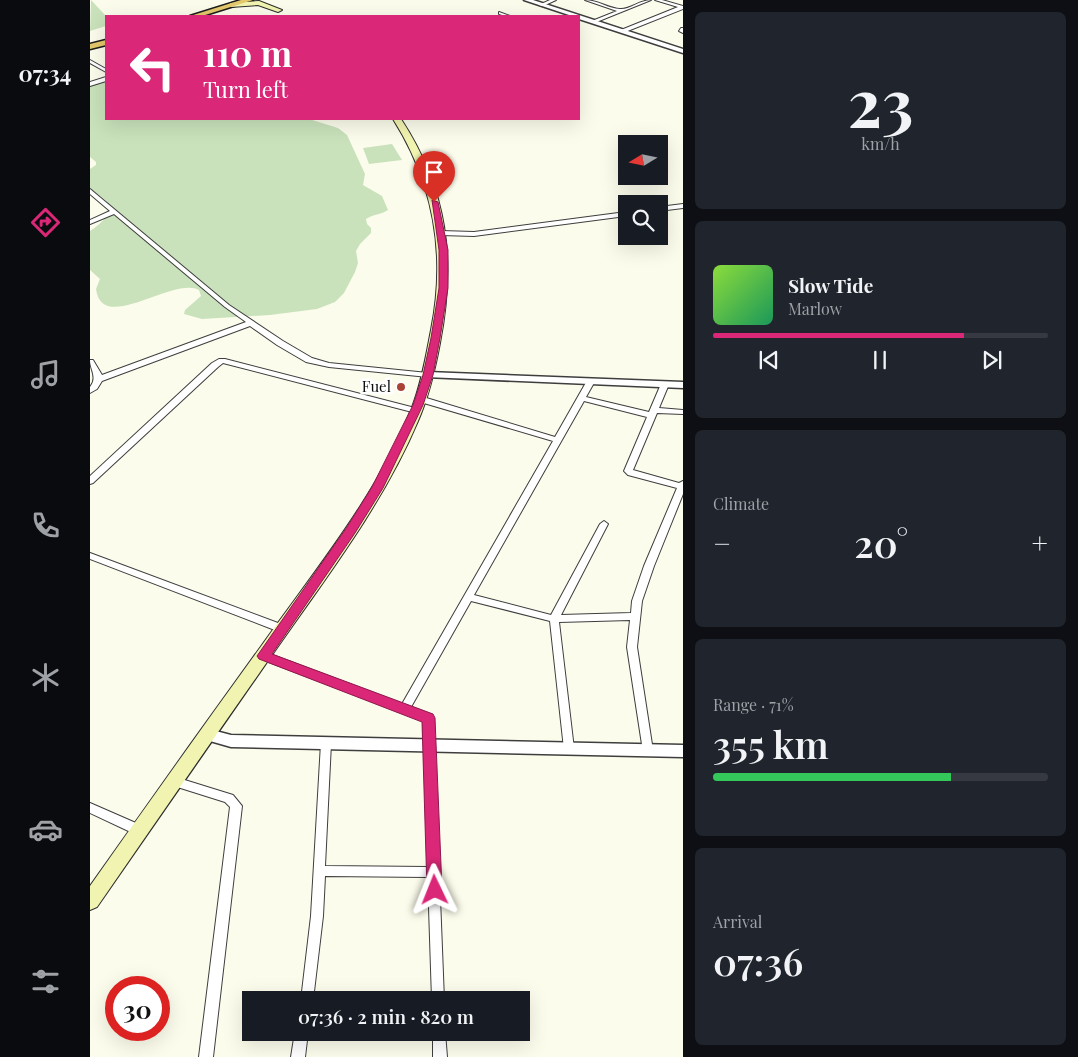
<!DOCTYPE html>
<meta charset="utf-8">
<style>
body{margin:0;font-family:"Playfair Display",serif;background:#20242c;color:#f1f3f6;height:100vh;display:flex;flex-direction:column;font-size:19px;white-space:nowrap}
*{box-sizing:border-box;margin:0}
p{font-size:16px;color:#9ea1a6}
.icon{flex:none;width:28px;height:28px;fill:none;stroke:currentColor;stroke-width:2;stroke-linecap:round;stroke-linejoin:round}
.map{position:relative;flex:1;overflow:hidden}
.details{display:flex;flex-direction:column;gap:12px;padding:12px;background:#0d0f14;width:395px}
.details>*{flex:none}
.banner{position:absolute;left:15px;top:15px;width:475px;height:105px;border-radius:0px;box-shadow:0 5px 20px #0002;background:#db2777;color:#fff;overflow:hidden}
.needle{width:32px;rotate:260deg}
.tools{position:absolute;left:528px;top:135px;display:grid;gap:10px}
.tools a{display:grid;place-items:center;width:50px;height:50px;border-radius:0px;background:#171b24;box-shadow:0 5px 20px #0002;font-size:25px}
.speed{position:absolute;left:15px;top:976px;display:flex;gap:10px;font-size:25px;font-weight:700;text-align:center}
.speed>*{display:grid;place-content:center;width:65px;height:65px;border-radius:50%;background:#171b24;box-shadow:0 5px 20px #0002;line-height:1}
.speed .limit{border:8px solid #d22;background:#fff;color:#111}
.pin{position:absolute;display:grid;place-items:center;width:42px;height:42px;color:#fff;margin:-51px -21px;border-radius:50% 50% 50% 0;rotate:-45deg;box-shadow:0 0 5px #0007}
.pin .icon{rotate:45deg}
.me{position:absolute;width:55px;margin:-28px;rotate:358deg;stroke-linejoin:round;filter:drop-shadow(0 0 4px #0008)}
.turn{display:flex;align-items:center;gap:18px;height:105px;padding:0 15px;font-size:22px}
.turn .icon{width:65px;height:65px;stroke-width:2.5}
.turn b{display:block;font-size:35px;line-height:42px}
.big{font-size:38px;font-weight:600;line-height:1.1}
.details .card{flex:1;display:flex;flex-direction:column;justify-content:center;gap:8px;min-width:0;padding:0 18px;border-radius:8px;background:#20242c}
.details .dial{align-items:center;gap:0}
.dial b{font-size:65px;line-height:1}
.song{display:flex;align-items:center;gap:15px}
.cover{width:60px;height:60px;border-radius:8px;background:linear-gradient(135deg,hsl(90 70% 55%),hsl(150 70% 35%))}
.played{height:5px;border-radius:2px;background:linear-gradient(90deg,#db2777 75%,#363941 75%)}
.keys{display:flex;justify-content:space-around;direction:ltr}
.heat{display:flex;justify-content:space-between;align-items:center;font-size:28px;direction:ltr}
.charge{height:8px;border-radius:4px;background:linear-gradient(90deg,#34c759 71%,#363941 0)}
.trip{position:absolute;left:152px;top:991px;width:288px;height:50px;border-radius:0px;background:#171b24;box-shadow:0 5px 20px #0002;font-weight:600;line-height:50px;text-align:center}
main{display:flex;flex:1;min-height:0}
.tabs{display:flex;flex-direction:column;width:90px;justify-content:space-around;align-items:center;background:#090b0e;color:#9ea1a6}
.tabs .icon{width:35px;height:35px}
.tabs .current{color:#db2777}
.tabs b{font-size:22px;color:#f1f3f6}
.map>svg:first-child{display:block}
.green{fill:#c9e2bb}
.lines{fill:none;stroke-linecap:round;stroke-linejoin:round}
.minor-casing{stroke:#3e3e3e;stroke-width:2}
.tertiary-casing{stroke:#3e3e3e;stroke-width:3}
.secondary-casing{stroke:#2d2d2d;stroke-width:2}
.trunk-casing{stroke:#1c1c1c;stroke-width:3}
.minor{fill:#fff;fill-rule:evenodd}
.tertiary{fill:#fff;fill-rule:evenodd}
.secondary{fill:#f1f4b0;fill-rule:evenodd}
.trunk{fill:#e4c86c;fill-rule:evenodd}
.route{fill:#db2777;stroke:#8e194d}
.poi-dot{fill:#a94336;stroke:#fff;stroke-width:2}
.labels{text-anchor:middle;stroke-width:5;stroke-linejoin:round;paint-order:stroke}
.poi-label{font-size:15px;fill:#0b0b0b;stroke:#fff;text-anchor:end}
</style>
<main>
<nav class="tabs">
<b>07:34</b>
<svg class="icon current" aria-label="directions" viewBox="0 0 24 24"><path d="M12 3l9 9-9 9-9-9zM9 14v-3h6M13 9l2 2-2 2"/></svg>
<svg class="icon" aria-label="music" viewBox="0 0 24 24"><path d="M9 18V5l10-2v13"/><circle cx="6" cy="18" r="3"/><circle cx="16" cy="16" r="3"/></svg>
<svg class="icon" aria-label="phone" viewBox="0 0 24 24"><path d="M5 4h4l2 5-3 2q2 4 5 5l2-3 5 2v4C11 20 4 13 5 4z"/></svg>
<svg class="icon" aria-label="climate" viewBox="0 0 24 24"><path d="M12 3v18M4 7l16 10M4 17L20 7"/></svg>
<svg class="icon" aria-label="car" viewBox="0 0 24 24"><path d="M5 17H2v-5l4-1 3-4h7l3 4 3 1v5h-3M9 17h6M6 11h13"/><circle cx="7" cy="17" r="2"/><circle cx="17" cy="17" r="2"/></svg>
<svg class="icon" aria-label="filters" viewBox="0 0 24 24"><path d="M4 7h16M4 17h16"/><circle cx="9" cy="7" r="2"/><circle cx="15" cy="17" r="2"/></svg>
</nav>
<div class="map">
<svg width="593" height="1057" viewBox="0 0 593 1057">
<rect width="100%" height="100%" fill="#fcfcec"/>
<g class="green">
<polygon points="1,0 16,16 16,26 0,31"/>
<path d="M16,78v41h203l29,9 9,7 18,39 -2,11 19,11 6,14c-7,5 -15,4 -22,9l1,5 4,4v5l-11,11 -4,7 2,12 -3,9 -11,21 -9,9 -18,7 -47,6 -68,4 -18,-5 1,-4 16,-14 -2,-6c-26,-14 -97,45 -103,-1l4,-10 -10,-9v-39c8,-5 25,-18 17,-29 -4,-5 -12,-9 -17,-13v-20l6,-4v-3l-6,-5v-73z"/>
<polygon points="302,144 312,160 279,164 273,148"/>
</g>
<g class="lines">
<g class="minor-casing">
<g id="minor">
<polygon points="460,0 466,0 453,6 449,5"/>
<path d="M495,0c13,0 24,9 35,9 9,1 20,-9 31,-9l-57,23 -2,-1v-1l25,-10z"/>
<polygon points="565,0 572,0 593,6 593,9 535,32 531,32 531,30 588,7"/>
<polygon points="409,12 420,16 415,16 409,14"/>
<polygon points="591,28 593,28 593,33 589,31"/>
<polygon points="0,60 16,69 16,72 0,63"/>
<polygon points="16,77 16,81 0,86 0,82"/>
<path d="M0,189l139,116 54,36 29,17 17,5 99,10 4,2 -4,2 -99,-10 -23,-5 -29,-17 -27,-19 -148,55 -5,8 -7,4v-6c8,-10 0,-17 0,-27h3l9,15 144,-53 -21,-15 -111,-93 -24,10v-4l20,-9 -20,-17z"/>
<polygon points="593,204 593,208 569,211 569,207"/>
<polygon points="536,212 536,216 384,236 351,235 348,233 351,231 384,232"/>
<polygon points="129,359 135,359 329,409 330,411 326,413 133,363 128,367 3,483 0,484 0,476 122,363"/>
<path d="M498,379h6l1,2 -9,16 63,15 12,-28 1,-2h6l1,2 -10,24 24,2v4l-26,-1 -24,57 46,13 4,-2v13l-29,72 -12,35 -5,46 16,104 -1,3 -4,1 -4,-1 -1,-3 -16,-104 3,-27 -71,2 15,127 -1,3 -4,1 -4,-1 -1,-3 -14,-128 -79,-20 -60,106 21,8 1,3 11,282h-12l-4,-123 -103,-1 -2,40 -10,84h-12l10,-84 10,-173 1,-3 4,-1 4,1 1,3 -6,123 103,1 -5,-147 -162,-61 -2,-3 2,-3 3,-1 3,1 135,51 151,-263 -136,-40 -1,-2 4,-2h3l132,40zM494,401l63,16 -23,54 4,4 49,13 -33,78 -12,35 -1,12 -70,2 47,-91 -4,-3 -4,3 -49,91 -77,-20z"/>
<polygon points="0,553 196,626 198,629 196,632 190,632 0,559"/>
<polygon points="85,777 143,795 152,806 123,1057 109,1057 140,807 135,802 81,785 80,782 81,779"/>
<polygon points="0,803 55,827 57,831 55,835 51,836 47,835 0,813"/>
<polygon points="205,1032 218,1032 215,1057 201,1057"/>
<polygon points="343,1032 355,1032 357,1057 343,1057"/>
</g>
</g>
<g class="tertiary-casing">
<g id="tertiary">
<polygon points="434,0 443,0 593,49 593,53 489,19 489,16 482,16"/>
<polygon points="338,372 593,382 593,388 335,377 333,375 335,373"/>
<polygon points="118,729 141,735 593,745 593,757 141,747 113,739 111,735 113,731"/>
</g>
</g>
<g class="secondary-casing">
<g id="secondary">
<polygon points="169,1 192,10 188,12 168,5 141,7 138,5 141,3"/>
<path d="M303,119h8c47,72 55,141 39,224 -5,27 -11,53 -22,78 -36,85 -94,159 -146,234 -59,84 -117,168 -175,252l-7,3v-24c57,-81 114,-161 172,-241 54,-76 116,-151 150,-238 10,-25 14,-52 19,-77 15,-75 3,-146 -38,-211z"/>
</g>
</g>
<g class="trunk-casing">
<g id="trunk">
<polygon points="151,0 163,0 112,16 100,16"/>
<polygon points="16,40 16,45 0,49 0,44"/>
</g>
</g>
<use href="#minor" class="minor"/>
<use href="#tertiary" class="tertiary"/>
<use href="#secondary" class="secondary"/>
<use href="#trunk" class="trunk"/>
</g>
<polygon class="route" points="342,200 348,202 358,250 358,288 350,338 343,375 333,405 293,488 265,533 182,654 343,714 345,718 352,890 350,895 345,897 339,895 337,890 332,722 169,659 167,656 257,527 282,487 323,405 333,375 341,338 349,288 349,250"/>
<circle class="poi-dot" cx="311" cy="387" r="5"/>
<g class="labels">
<g class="poi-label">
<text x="301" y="392">Fuel</text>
</g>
</g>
</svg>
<div class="tools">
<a><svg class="needle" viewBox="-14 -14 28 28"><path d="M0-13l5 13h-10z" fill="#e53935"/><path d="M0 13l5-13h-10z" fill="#9ea1a6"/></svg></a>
<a><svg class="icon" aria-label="search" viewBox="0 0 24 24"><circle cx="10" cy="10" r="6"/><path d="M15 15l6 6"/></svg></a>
</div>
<div class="speed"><div class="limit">30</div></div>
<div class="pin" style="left:344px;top:202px;background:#d93025"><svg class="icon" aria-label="arrive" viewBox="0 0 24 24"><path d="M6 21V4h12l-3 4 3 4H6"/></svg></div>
<svg class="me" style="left:345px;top:890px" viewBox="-20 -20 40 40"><path d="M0-17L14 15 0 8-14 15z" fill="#db2777" stroke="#fff" stroke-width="4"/></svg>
<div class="trip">07:36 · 2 min · 820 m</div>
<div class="banner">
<div class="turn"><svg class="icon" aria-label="left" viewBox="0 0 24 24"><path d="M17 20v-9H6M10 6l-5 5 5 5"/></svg><div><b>110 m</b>Turn left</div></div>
</div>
</div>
<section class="details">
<div class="card dial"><b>23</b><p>km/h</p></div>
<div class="card">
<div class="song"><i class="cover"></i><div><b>Slow Tide</b><p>Marlow</p></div></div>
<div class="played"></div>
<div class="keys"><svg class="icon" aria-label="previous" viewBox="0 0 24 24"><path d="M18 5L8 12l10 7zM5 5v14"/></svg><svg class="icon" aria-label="pause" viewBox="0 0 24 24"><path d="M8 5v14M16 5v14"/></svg><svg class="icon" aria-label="next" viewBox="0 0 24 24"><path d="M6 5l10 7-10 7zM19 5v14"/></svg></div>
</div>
<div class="card"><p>Climate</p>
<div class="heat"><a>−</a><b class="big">20°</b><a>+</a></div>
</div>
<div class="card"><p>Range · 71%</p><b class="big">355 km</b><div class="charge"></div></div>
<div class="card"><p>Arrival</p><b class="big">07:36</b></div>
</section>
</main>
